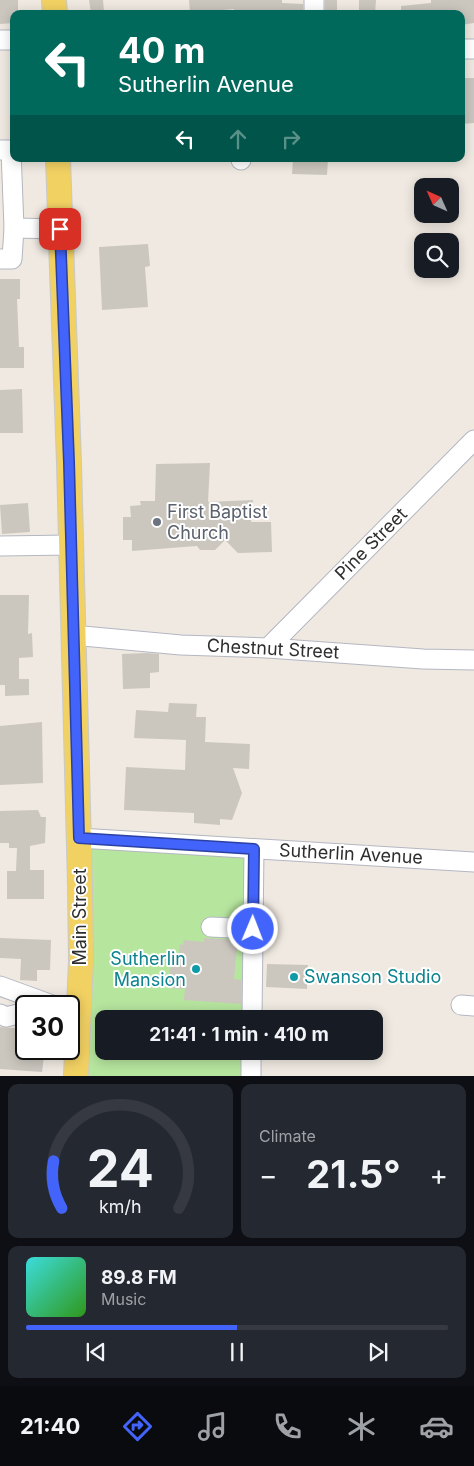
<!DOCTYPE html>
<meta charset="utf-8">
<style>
body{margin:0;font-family:Inter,sans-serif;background:#242831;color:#f1f3f6;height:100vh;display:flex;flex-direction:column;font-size:19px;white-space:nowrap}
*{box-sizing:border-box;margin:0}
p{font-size:16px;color:#9ea1a6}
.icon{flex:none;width:28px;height:28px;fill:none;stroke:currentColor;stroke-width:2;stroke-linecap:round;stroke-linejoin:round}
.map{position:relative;height:1076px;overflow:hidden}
.details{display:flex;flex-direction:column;gap:8px;padding:8px;background:#0d0f14;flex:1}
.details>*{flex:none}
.banner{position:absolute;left:10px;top:10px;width:455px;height:152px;border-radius:10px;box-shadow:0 2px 12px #0003;background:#00695c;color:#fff;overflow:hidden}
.needle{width:32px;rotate:315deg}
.fabs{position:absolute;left:414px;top:178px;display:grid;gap:10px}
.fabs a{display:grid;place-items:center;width:45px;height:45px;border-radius:10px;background:#171b24;box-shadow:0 2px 12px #0003;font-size:25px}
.speed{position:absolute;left:15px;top:995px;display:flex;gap:10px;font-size:25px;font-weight:700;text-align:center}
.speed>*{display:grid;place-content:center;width:65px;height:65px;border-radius:50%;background:#171b24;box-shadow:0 2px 12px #0003;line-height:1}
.speed .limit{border:2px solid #111;border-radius:8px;background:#fff;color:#111}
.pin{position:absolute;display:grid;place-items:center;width:42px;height:42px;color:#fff;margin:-21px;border-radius:10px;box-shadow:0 2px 8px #0006}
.me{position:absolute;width:55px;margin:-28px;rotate:1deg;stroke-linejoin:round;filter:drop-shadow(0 0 4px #0008)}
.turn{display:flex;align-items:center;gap:18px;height:105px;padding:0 25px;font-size:22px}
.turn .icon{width:65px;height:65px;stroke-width:2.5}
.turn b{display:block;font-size:35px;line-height:42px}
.lanes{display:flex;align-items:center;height:48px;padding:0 25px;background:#0003;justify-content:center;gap:25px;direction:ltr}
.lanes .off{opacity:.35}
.big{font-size:38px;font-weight:700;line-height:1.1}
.details .card{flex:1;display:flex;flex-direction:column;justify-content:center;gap:8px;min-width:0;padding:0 18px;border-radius:10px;background:#242831}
.details .dial{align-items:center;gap:0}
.dial svg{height:130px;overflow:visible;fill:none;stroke:#363941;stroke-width:7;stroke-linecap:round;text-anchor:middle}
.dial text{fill:#f1f3f6;stroke:none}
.song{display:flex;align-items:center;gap:15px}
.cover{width:60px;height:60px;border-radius:8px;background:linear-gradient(135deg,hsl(180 70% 55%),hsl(110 70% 35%))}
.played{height:5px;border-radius:2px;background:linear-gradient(90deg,#4264fb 50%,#363941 50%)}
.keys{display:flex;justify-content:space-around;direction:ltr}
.heat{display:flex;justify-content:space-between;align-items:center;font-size:28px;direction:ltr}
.details .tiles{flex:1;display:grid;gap:8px;grid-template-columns:1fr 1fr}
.card:last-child{grid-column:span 2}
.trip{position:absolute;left:95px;top:1010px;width:288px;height:50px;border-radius:10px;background:#171b24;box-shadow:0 2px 12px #0003;font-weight:700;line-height:50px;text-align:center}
.menu{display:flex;height:80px;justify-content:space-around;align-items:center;background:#090b0e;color:#9ea1a6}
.menu .icon{width:35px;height:35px}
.menu .selected{color:#4264fb}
.menu b{font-size:22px;color:#f1f3f6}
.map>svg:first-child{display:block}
.green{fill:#b6e59e}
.building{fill:#cbc7bf}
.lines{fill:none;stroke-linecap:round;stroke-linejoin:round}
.minor-casing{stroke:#b4b7c1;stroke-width:21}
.major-casing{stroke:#c9c9c9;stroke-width:26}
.minor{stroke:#fff;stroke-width:19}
.major{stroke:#f2d163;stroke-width:24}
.route-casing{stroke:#2b41a3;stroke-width:12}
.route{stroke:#4264fb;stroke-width:9}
.worship-dot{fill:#6b7280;stroke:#fff;stroke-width:2}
.culture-dot{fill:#0f9aa8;stroke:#fff;stroke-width:2}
.labels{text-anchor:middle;stroke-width:4;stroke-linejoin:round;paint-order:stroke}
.worship-label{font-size:18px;fill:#5b616d;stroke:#fff;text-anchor:start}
.street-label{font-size:18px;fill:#2e2e2e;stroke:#fff}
.culture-label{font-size:18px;fill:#0d838f;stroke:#fff;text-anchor:end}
</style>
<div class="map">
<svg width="474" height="1076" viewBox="0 0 474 1076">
<rect width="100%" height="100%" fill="#efe9e1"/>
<polygon class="green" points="79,838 254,849 256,1019 104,1019 104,1051 256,1051 256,1076 76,1076"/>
<g class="building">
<polygon points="0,0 18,0 18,14 14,14 14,23 0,24"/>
<polygon points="89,0 103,0 104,11 91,13"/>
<polygon points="189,0 282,0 282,3 303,4 303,14 233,14 234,9 190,13"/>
<rect x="325" y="0" width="12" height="14"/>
<polygon points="359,0 376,0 375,14 359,14"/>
<polygon points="431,0 474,0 474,23 461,25 461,14 401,14 401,6 431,3"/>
<polygon points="463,78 474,78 474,123 461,124 461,96 463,96"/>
<polygon points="293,159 328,159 327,175 292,174"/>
<polygon points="148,244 150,266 145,267 148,307 102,310 99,247"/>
<polygon points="0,279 20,279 20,299 17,299 19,347 24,347 24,368 0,368"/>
<polygon points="22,389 23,433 0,433 0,390"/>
<polygon points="210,463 208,502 253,500 251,522 271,522 272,552 238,553 225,540 215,550 200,550 197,546 132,551 132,540 123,540 123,517 131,517 130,506 141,505 140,501 155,501 156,464"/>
<polygon points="28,503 30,532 2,534 0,505"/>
<polygon points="0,595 29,595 28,634 32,633 33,657 19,658 19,679 29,679 29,695 5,696 5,685 0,685"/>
<polygon points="147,653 159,654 159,672 150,673 150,688 123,689 122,654"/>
<polygon points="169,703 197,704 196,717 206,717 205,742 250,744 249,769 233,768 242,793 232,820 220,819 220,825 194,823 194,813 124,810 126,767 185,770 186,740 134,738 136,710 168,712"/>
<polygon points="42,722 43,783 0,785 0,726"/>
<polygon points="38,810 41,817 46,817 45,843 30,846 30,870 44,870 44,899 7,899 7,871 16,871 17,848 9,848 9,843 0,843 0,811"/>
<polygon points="0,938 51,940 50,970 37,970 37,981 20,980 21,959 0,958"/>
<polygon points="204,938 238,940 234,979 241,980 241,1004 184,1000 185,989 168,988 172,953 179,953 180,944 183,945 184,940 204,942"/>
<polygon points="267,964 308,965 307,989 266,987"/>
<polygon points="0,1027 26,1029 26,1049 45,1049 42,1072 0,1069"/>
</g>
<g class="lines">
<g class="minor-casing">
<g id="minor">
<polyline points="314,0 314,14"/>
<polyline points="0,40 14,40"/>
<polyline points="461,49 474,49"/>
<polyline points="0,150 11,150 14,228 12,259 0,259"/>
<polyline points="241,160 241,159"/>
<polyline points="14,228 60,229"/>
<polyline points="0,546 71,545"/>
<polyline points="72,635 181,645 268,648 423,659 474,660"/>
<polyline points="268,648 474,440"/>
<polyline points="79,838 474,862"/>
<polyline points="211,927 253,929"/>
<polyline points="0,986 55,1006"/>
<polyline points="461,1005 474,1006"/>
<polyline points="0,1014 6,1017 26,1012"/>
<polyline points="252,1019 254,849"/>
<polyline points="251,1076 251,1051"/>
</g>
</g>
<g class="major-casing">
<g id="major">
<polyline points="54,0 55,14"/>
<polyline points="58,159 69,463 80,885 81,961 76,1076"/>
</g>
</g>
<use href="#minor" class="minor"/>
<use href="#major" class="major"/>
</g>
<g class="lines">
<g class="route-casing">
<polyline id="route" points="60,229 69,462 79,838 254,849 253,929"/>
</g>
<use href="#route" class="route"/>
</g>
<circle class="worship-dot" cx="157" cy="522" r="5"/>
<g class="culture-dot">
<circle cx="196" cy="969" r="5"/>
<circle cx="294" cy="977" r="5"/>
</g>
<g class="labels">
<g class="worship-label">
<text x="167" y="518">First Baptist<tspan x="167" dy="21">Church</tspan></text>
</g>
<g class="street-label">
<text transform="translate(371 544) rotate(-45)" y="6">Pine Street</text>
<text transform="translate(273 649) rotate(3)" y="6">Chestnut Street</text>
<text transform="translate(351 854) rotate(3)" y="6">Sutherlin Avenue</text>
<text transform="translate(80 917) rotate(-90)" y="6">Main Street</text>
</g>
<g class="culture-label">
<text x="186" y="965">Sutherlin<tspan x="186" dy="21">Mansion</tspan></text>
<text x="304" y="983" text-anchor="start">Swanson Studio</text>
</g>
</g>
</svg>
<div class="fabs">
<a><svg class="needle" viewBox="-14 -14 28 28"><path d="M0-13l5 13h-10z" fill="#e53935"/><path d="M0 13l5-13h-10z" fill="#9ea1a6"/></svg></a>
<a><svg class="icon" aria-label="search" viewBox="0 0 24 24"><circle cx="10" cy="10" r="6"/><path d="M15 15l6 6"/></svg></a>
</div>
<div class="speed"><div class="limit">30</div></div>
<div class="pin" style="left:60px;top:229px;background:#d93025"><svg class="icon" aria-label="arrive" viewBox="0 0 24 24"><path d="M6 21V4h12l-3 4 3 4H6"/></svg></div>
<svg class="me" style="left:253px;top:929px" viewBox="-20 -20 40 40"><circle r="17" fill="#4264fb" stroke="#fff" stroke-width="3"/><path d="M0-11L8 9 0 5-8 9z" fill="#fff"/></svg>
<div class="trip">21:41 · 1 min · 410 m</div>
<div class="banner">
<div class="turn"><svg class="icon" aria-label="left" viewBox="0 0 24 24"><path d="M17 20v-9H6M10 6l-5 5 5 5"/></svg><div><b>40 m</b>Sutherlin Avenue</div></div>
<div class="lanes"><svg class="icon" aria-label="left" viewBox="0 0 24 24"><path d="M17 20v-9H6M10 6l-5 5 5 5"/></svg><svg class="icon off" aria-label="ahead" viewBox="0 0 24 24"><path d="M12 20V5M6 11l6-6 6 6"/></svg><svg class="icon off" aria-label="right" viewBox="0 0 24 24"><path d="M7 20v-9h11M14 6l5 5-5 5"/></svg></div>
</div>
</div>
<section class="details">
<div class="tiles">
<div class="card dial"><svg viewBox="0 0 100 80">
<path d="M14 69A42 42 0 1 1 86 69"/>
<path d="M14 69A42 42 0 0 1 9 40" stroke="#4264fb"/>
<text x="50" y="56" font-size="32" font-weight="700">24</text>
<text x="50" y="72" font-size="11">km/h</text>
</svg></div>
<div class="card"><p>Climate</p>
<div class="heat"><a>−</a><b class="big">21.5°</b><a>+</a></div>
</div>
<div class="card">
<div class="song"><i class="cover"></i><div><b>89.8 FM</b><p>Music</p></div></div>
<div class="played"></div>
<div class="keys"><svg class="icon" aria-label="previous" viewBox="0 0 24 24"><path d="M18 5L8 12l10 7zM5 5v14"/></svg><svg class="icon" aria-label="pause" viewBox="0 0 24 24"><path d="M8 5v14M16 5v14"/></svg><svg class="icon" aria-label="next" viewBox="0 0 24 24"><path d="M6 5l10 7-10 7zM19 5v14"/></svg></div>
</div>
</div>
</section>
<nav class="menu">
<b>21:40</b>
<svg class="icon selected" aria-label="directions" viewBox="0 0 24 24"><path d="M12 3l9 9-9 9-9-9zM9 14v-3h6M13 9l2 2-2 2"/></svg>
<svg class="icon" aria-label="music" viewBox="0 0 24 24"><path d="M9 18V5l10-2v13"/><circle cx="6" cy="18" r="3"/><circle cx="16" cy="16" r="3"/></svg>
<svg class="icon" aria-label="phone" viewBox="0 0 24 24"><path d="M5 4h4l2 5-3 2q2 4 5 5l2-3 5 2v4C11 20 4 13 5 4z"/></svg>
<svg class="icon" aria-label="climate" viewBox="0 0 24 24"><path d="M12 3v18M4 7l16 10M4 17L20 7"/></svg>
<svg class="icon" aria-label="car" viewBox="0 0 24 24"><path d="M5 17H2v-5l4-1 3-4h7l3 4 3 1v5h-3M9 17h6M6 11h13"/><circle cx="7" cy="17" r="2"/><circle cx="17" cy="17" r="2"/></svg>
</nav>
